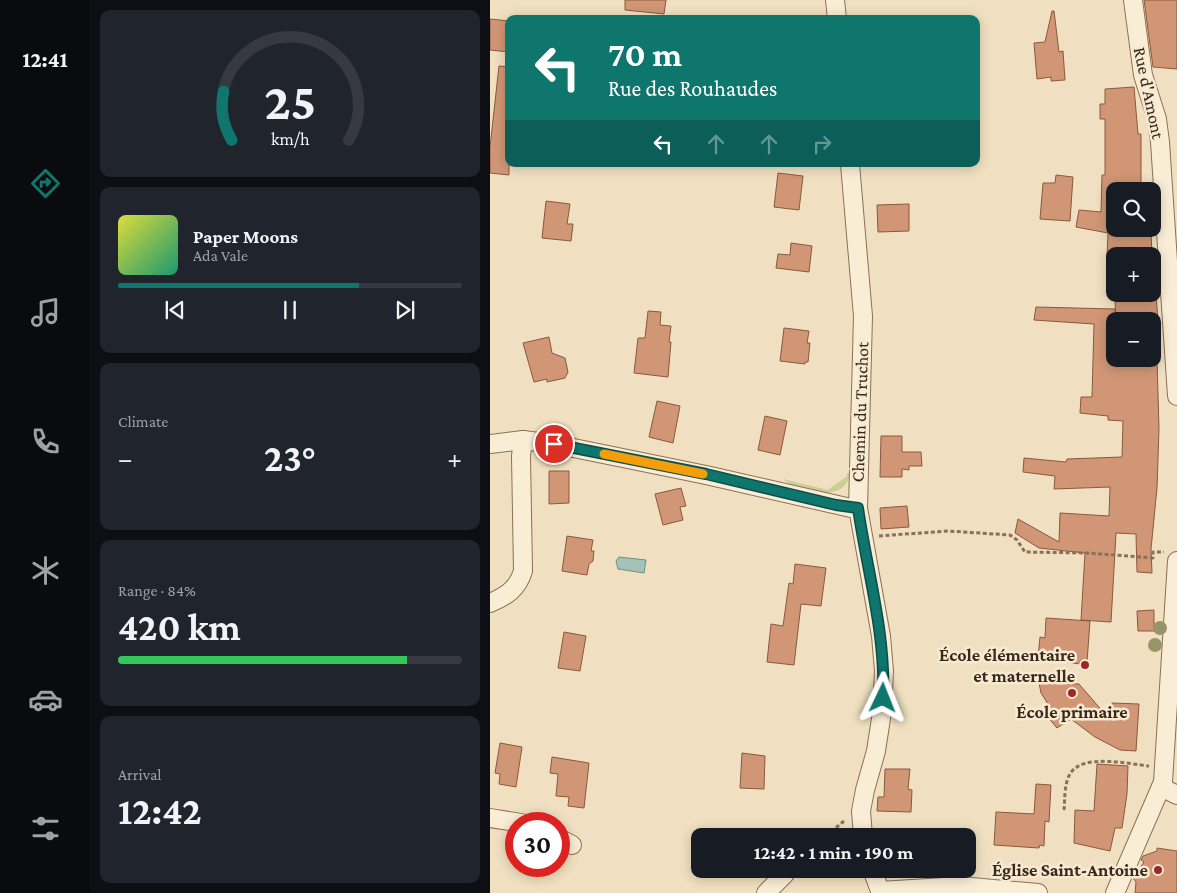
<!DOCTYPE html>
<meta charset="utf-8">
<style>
body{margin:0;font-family:"Crimson Pro",serif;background:#20242c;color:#f1f3f6;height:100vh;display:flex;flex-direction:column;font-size:19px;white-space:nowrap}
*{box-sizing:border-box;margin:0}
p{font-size:16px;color:#9ea1a6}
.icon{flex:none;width:28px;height:28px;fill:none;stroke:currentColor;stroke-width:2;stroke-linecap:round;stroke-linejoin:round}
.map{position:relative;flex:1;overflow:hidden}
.side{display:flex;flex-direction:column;gap:10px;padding:10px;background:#0d0f14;width:400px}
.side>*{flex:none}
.guide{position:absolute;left:15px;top:15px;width:475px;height:152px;border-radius:10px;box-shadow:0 2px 12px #0003;background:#0f766e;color:#fff;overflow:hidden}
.controls{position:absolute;left:616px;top:182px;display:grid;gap:10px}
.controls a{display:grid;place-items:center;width:55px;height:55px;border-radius:10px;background:#171b24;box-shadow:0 2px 12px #0003;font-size:25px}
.speed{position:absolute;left:15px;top:812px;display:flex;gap:10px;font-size:25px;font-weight:700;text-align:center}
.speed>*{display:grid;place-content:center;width:65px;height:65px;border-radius:50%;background:#171b24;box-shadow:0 2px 12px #0003;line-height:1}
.speed .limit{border:8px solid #d22;background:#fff;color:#111}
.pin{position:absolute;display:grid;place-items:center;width:42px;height:42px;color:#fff;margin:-21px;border:2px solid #fff;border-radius:50%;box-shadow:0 1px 5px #0007}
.me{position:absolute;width:55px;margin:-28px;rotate:2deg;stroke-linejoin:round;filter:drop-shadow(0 0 4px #0008)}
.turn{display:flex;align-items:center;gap:18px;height:105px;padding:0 20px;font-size:22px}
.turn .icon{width:65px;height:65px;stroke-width:2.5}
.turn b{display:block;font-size:35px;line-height:42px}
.lanes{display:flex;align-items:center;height:48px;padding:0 20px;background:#0003;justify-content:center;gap:25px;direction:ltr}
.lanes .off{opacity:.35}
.big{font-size:38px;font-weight:700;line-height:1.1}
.side .tile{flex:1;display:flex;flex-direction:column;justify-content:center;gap:8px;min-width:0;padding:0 18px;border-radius:10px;background:#20242c}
.side .dial{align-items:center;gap:0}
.dial svg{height:130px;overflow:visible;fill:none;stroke:#363941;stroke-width:7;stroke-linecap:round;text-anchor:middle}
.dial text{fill:#f1f3f6;stroke:none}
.song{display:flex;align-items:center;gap:15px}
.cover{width:60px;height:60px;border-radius:8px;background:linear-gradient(135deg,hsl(60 70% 55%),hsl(160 70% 35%))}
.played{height:5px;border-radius:2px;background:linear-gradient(90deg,#0f766e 70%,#363941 70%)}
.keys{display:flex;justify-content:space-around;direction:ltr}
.heat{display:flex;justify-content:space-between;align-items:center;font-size:28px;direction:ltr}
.charge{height:8px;border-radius:4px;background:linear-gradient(90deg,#34c759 84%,#363941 0)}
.trip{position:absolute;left:201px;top:828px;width:285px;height:50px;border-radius:10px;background:#171b24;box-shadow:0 2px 12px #0003;font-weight:700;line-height:50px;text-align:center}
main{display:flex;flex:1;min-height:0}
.tab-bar{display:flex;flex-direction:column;width:90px;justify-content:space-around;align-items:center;background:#090b0e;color:#9ea1a6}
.tab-bar .icon{width:35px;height:35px}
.tab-bar .selected{color:#0f766e}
.tab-bar b{font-size:22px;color:#f1f3f6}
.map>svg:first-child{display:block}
.green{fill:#cbcf94}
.water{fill:#a4c2b8;stroke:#6a9185}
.building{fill:#d09675;stroke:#8b583c}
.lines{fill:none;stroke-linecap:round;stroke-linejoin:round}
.minor-casing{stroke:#8b7058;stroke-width:20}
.path{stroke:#8b7058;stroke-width:3;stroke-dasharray:4 2.5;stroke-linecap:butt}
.minor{stroke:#faedd5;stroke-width:18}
.tree{fill:#96956a}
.route-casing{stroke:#0a4d48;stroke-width:12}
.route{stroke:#0f766e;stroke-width:9}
.slow{stroke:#f59e0b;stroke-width:9}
.poi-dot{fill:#9d252b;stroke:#f7ead1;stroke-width:2}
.labels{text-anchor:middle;stroke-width:5;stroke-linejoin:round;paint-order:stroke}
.street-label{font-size:18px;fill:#39291d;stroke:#f7ead1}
.poi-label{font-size:18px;font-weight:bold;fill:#39291d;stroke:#f7ead1;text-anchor:end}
</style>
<main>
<nav class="tab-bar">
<b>12:41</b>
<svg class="icon selected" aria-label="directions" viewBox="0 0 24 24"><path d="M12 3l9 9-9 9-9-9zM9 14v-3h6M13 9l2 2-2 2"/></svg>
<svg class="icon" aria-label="music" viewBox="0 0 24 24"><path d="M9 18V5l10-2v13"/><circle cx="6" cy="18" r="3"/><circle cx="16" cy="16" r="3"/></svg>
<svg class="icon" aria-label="phone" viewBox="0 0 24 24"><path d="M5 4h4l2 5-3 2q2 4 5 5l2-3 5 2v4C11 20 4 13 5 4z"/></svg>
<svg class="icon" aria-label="climate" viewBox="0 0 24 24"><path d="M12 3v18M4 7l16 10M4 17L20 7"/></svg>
<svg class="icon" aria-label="car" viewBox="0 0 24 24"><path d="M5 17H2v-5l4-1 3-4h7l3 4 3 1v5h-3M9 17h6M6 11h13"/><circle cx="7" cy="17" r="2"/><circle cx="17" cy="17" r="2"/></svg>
<svg class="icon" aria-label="filters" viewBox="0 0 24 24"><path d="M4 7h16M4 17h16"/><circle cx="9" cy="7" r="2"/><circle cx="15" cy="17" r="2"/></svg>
</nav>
<section class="side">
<div class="tile dial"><svg viewBox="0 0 100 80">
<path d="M14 69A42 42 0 1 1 86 69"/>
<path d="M14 69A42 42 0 0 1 9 39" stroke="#0f766e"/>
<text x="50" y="56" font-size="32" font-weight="700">25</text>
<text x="50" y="72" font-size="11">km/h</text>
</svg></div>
<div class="tile">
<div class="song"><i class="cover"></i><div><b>Paper Moons</b><p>Ada Vale</p></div></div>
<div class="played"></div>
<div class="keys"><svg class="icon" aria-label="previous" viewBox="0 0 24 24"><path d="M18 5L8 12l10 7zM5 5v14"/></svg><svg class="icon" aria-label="pause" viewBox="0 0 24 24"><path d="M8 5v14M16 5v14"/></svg><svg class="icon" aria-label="next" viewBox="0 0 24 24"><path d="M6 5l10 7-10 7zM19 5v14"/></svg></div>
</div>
<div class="tile"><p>Climate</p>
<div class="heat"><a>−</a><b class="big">23°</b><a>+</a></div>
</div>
<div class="tile"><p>Range · 84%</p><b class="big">420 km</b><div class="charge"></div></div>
<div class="tile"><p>Arrival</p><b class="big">12:42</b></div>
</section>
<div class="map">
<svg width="687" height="893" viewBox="0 0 687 893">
<rect width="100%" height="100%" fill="#f0e0c1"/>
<path class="green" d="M357,473h3c-3,31 -52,20 -67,6l45,11 19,-14z"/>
<polygon class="water" points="129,557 156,560 154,573 128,569 126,561"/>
<g class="building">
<polygon points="135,0 176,0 174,14 135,10"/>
<polygon points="654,0 687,0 687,69 663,67"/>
<polygon points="562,11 564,11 569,52 573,51 575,80 561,81 561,77 547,79 544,43 555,42"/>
<polygon points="0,19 19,21 19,52 0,50"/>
<polygon points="9,66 19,67 19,175 0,173 0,147"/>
<polygon points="644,87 648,134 651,134 651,191 625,191 625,229 661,229 662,256 617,256 618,233 586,227 589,210 611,212 612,175 615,175 615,119 610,119 610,104 615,104 615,89"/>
<polygon points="288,173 313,176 309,210 284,207"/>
<polygon points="566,175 583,177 580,221 550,219 553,183 565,183"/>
<polygon points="56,201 80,204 77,224 83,224 81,241 52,238"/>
<polygon points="419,204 419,231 388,232 387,205"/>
<polygon points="301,243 322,246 319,272 286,268 288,254 300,255"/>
<polygon points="636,294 666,294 668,321 626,321 625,300 636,300"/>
<polygon points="546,307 625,309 625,359 667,359 669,429 667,488 661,549 662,573 647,572 646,534 626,533 621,622 591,620 595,553 549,548 525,533 528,519 569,542 570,513 619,516 620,487 564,489 565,476 533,472 534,458 576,462 577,459 632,457 633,421 618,420 618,416 590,413 591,397 602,397 604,324 544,320"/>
<polygon points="158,311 171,312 170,325 181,326 179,342 181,342 178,377 144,373 148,338 155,338"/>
<polygon points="294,328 319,331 317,343 320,343 318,362 315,362 315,364 290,361"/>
<polygon points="59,337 62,353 75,358 78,372 75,378 57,382 57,379 44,382 33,343"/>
<polygon points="167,401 190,406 183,443 159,437"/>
<polygon points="275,416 297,421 290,455 268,450"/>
<polygon points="391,436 412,436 412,452 431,452 432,466 419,466 419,470 412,469 412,477 390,477"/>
<polygon points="59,471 79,471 79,503 59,504"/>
<polygon points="191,488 196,506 190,507 193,520 173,525 165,494"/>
<polygon points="417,506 419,527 391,529 390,508"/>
<polygon points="77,536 103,540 101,551 104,551 103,561 99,564 97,575 72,571"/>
<polygon points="305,564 336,568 331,606 311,604 304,665 277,662 281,624 293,626 299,583 303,584"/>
<polygon points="664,610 664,631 648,631 647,611"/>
<polygon points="556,618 600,621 597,662 590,661 590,664 548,658 550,637 555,638"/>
<polygon points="74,632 96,636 90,671 68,668"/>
<polygon points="549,683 589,684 621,721 622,703 649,704 646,751 630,750 605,737 581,719 567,728 552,710 558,704 551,693"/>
<polygon points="10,743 32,747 26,787 9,784 10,774 5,773"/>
<polygon points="252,753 275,756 274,789 250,788"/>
<polygon points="62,757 99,763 94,808 78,806 79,797 66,796 68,774 60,773"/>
<polygon points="607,764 638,766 637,794 632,828 625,828 620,851 584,843 585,810 604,811"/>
<polygon points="395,769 420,769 418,789 422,790 421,812 387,811 388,797 394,797"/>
<polygon points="546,784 561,785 559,822 555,821 554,846 550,845 549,848 504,845 506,812 544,814"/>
<polygon points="667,848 687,851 687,893 645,893 646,882 643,878 654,862 651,860 653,856 667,851"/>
</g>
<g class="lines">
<g class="minor-casing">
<g id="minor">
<polyline points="345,0 347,19"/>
<polyline points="643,0 653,75 667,119 670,142 687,396"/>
<polyline points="360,164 373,316 368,508 391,636 394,671 392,712 386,751 375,790 371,811 373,836"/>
<polyline points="0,444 33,440 64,444 216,475 361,508 368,508"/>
<path d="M0,603c17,-7 28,-15 33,-32l-2,-115 2,-16"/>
<polyline points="671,787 687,795"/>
<polyline points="0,818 37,824"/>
<polyline points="69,838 82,845"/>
<polyline points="382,869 390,891 471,886 548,893"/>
<polyline points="276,893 295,874"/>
<polyline points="625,893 673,782 687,561"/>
</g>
</g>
<g class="path">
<polyline points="389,536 458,531 520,535 527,540 535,552 597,553 663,558 663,552 674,552"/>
<path d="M574,810c1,-11 0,-26 6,-36 12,-21 59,-10 79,-8"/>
<polyline points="336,836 354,821"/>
</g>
<use href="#minor" class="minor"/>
</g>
<g class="tree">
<circle cx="670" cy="628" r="7"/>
<circle cx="665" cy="645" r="7"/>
</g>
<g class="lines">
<g class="route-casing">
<path id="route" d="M64,444l152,30 130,31 22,3c9,63 28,126 25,190"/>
</g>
<use href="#route" class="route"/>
<polyline class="slow" points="114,454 213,474"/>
</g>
<g class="poi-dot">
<circle cx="595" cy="665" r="5"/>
<circle cx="582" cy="693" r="5"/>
<circle cx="668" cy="870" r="5"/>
</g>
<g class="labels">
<g class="street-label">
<text transform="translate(659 93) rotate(78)" y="6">Rue d'Amont</text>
<text transform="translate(370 412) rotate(-88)" y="6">Chemin du Truchot</text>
</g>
<g class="poi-label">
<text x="585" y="661">École élémentaire<tspan x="585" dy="21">et maternelle</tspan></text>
<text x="582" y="718" text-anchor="middle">École primaire</text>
<text x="658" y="876">Église Saint-Antoine</text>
</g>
</g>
</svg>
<div class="controls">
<a><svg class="icon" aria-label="search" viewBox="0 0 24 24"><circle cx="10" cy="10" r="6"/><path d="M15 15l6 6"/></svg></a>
<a>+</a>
<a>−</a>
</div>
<div class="speed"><div class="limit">30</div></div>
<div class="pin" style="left:64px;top:444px;background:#d93025"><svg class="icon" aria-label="arrive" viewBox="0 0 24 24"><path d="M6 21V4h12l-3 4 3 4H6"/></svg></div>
<svg class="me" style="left:393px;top:698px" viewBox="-20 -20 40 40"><path d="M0-17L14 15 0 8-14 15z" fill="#0f766e" stroke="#fff" stroke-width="4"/></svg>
<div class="trip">12:42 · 1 min · 190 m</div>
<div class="guide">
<div class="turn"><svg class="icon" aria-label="left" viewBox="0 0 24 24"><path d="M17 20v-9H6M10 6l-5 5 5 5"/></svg><div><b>70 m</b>Rue des Rouhaudes</div></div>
<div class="lanes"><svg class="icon" aria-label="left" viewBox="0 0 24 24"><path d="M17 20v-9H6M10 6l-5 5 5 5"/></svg><svg class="icon off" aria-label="ahead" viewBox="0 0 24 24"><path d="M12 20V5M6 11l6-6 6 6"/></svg><svg class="icon off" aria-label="ahead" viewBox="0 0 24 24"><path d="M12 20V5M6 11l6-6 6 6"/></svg><svg class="icon off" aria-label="right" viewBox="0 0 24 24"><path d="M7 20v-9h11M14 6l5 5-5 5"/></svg></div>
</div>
</div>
</main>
